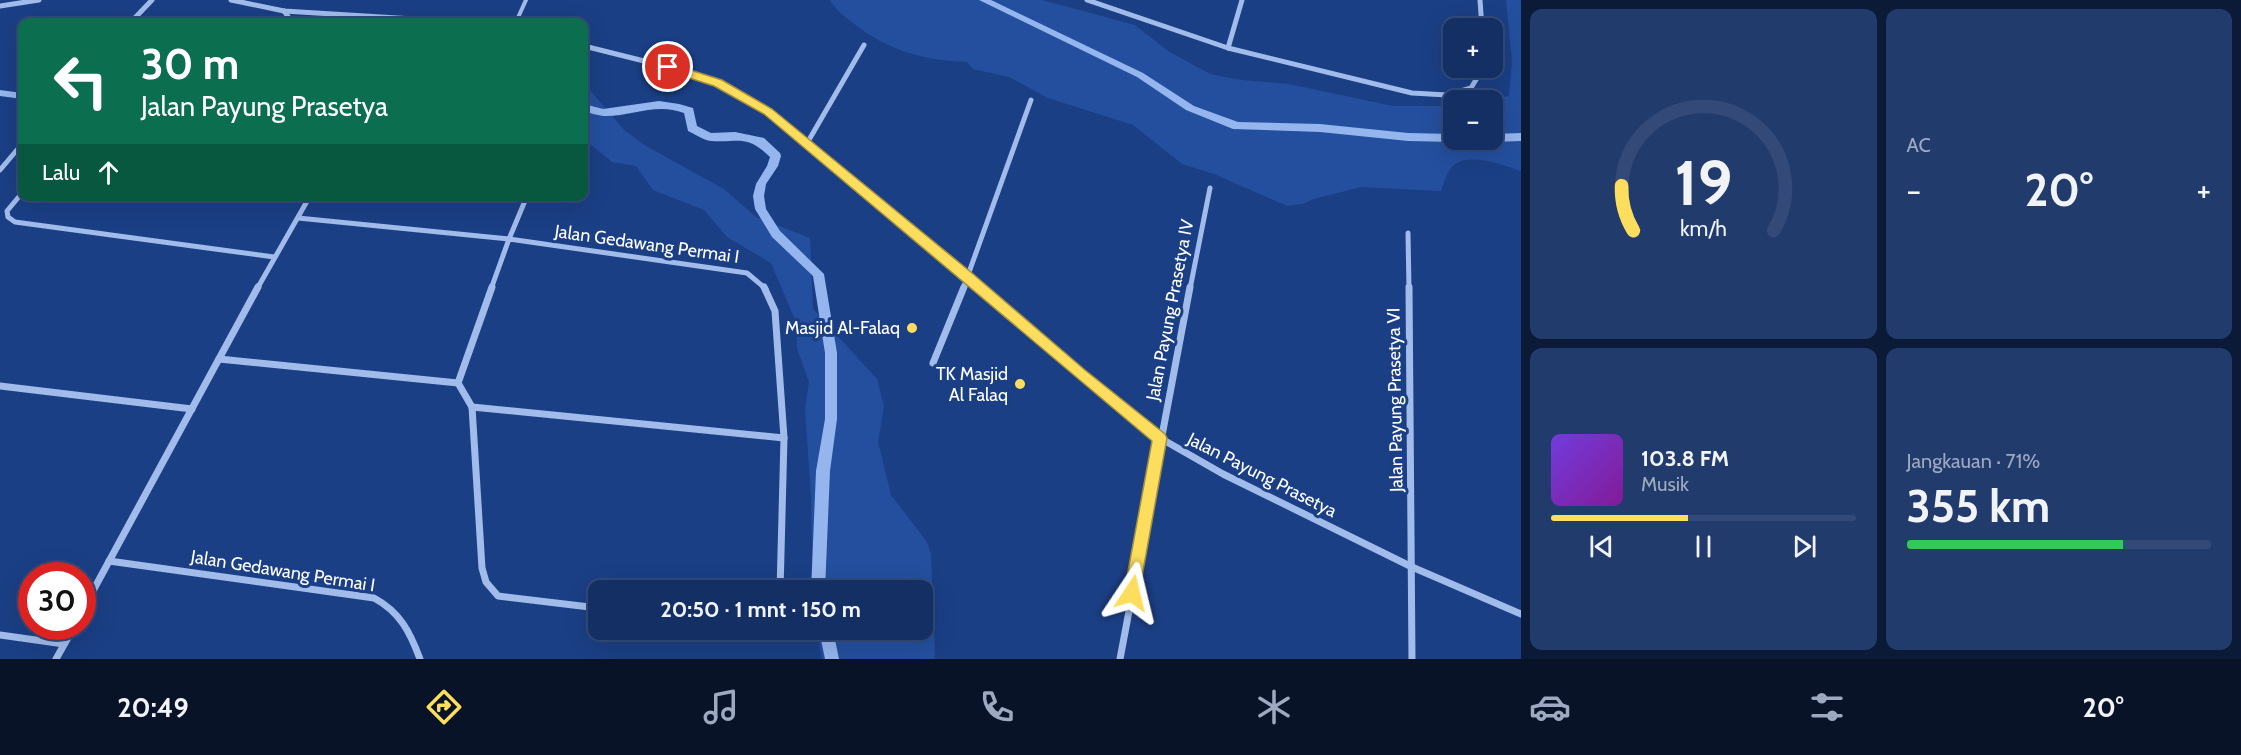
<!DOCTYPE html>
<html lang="id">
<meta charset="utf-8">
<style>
body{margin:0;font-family:Cabin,sans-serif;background:#213b6d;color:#f1f3f6;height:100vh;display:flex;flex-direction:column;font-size:22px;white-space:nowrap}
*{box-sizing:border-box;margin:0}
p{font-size:20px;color:#9da9bf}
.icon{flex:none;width:33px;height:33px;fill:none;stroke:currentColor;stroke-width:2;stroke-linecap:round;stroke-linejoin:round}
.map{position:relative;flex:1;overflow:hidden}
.drawer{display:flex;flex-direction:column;gap:9px;padding:9px;background:#0b1a37;width:720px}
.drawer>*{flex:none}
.banner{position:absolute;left:18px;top:18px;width:570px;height:183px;border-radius:12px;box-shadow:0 6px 24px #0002,0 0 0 2px #334a78;background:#0b6e4f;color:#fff;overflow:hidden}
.tools{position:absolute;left:1443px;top:18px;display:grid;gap:12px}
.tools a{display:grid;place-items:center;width:60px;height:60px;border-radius:12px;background:#142f64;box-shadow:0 6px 24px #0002,0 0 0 2px #334a78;font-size:30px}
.speed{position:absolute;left:18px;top:562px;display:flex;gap:12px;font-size:30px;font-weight:700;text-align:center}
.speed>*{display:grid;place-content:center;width:78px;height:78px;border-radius:50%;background:#142f64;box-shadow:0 6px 24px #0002,0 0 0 2px #334a78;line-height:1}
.speed .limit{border:9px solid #d22;background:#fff;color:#111}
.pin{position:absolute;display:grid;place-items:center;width:51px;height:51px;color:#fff;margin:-26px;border:3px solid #fff;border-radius:50%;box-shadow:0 2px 6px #0007}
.me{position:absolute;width:66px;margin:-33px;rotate:10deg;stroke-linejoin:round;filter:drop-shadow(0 0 4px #0008)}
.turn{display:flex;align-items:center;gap:21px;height:126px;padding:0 24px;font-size:27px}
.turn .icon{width:78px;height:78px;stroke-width:2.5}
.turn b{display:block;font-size:42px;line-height:51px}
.then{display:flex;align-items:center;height:57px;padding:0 24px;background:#0003;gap:12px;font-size:22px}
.big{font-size:45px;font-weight:800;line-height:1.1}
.drawer .widget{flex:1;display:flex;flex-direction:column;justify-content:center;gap:9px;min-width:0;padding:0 21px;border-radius:12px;background:#213b6d}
.drawer .dial{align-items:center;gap:0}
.dial svg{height:156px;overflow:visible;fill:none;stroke:#334a78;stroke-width:7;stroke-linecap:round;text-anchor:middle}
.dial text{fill:#f1f3f6;stroke:none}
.song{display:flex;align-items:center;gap:18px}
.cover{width:72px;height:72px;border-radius:9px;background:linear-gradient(135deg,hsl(260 70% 55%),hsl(290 70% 35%))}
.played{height:6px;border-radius:3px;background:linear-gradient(90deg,#fddd5d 45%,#334a78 45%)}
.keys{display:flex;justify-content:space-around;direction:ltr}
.heat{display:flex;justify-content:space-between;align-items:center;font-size:33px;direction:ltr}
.charge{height:9px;border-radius:4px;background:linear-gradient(90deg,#34c759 71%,#334a78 0)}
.drawer .tiles{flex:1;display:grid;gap:9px;grid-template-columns:repeat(2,1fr)}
.trip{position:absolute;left:588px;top:580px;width:345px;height:60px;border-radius:12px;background:#142f64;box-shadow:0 6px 24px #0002,0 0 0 2px #334a78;font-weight:800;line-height:60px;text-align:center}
.tabs{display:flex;height:96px;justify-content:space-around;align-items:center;background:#081328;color:#9da9bf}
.tabs .icon{width:42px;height:42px}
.tabs .selected{color:#fddd5d}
.tabs b{font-size:27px;color:#f1f3f6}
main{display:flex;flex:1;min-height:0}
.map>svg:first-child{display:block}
.green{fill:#244f9e}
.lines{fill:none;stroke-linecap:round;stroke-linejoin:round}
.stream{fill:#94b5ed;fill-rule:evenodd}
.lane{stroke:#a1bceb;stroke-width:4}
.street-far1{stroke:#a1bceb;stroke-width:5}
.street{stroke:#a1bceb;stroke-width:7}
.route{fill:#fddd5d;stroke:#a4903c;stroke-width:1.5}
.poi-dot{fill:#fddd5d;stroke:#1b3f85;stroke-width:2}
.labels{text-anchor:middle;stroke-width:6;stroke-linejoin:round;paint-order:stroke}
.street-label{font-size:18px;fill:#fff;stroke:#1b3f85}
.poi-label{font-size:18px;fill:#fff;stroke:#1b3f85;text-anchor:end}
</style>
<main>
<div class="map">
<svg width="1521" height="659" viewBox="0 0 1521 659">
<rect width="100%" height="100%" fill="#1b3f85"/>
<g class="green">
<path d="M830,0h212l93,25 33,26 42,23 31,6 48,4 104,22h60l1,34h38v-40h-3l20,-4 3,-35 -6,-61h15v171c-18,-6 -56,-21 -70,-3 -5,6 -7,15 -10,23l-80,-4 -47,12 -12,5 -15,2 -73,-32 -32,-10 -49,-39 -85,-27 -39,-21 -36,-8 -6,-7c-44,-2 -79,-11 -114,-39 -9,-7 -18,-13 -23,-23z"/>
<polygon points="584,86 589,89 624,130 646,146 724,189 756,217 810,238 813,309 877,379 884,406 878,442 891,495 927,542 931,554 935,659 822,659 817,630 922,630 922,591 813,591 811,496 805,409 809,382 797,348 796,322 771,263 727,237 704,210 653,190 636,166 612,162 584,139"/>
</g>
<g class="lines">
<g class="stream">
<polygon points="979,0 991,0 1143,73 1194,106 1238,122 1320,124 1408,133 1454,134 1454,140 1458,140 1454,142 1408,141 1320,132 1233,129 1186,110 1137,77"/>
<polygon points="0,90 22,93 22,99 0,96"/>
<path d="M659,101l20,3 14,4 4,18 14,7 24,-1 29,6 16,15 1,3 -3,10 -12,18 -2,12 2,13 14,22 44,43 13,79v66l-7,52 -5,120h-14l5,-120 9,-52v-66l-12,-77 -41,-39 -17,-28 -2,-13 3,-12 11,-18 3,-9c-24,-23 -30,-14 -59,-16 -8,-1 -16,-7 -23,-10l-4,-18c-28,-11 -53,4 -81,3 -7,-1 -13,-3 -19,-5v-7l19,5z"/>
<polygon points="1521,133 1521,141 1492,142 1488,140 1492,140 1492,134"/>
<polygon points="819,630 833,630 839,659 825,659"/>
</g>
<polyline class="lane" points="516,22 526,0"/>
<g class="street-far1">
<polyline points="231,0 284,11 462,22"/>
<polyline points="1087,0 1228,48 1412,93 1447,95 1471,88 1483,68"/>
<polyline points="1480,0 1482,28"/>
<polyline points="0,6 39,0"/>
<polyline points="284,11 292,22"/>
<polyline points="131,22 152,0"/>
<polyline points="584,46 668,67 718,83 768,112 982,289"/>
<polyline points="1228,48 1242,0"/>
<polyline points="806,145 864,45"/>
<polyline points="0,170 22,144"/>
<polyline points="22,193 7,211 8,217 15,222 274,257"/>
<polyline points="298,218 509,239 527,196"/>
<polyline points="1408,233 1409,289"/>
<polyline points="257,289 310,196"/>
<polyline points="491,289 509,239 747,273 766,289"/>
<polyline points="963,289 1031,100"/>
<polyline points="1190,289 1210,188"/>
</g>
<g class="street">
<polyline points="492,287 458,383 472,407 482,568 486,582 498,596 598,608"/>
<polyline points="764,287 775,311 784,438 780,591"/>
<polyline points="980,287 1080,374 1160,438 1223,474 1412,567 1521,614"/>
<polyline points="1409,287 1412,659"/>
<polyline points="219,359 458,383"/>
<polyline points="933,363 964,287"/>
<polyline points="0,386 192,409"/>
<polyline points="472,407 784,438"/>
<path d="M109,561l265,37c26,14 36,34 46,61"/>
<polyline points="82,611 258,287"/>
<polyline points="0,635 64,644"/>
<polyline points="56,659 74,627"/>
<polyline points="1120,659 1190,287"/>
</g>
</g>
<polygon class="route" points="668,63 722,80 772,109 972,273 1085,370 1165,434 1167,438 1138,599 1132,601 1126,599 1124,593 1152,441 764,114 714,86 664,70 664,64"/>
<g class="poi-dot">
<circle cx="912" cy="328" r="6"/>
<circle cx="1020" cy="384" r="6"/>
</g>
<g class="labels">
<g class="street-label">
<text transform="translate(647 244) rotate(8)" y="6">Jalan Gedawang Permai I</text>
<text transform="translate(1170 310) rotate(-79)" y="6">Jalan Payung Prasetya IV</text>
<text transform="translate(1395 400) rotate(-91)" y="6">Jalan Payung Prasetya VI</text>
<text transform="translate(1262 475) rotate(27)" y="6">Jalan Payung Prasetya</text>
<text transform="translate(283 571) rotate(9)" y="6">Jalan Gedawang Permai I</text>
</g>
<g class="poi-label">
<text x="900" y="334">Masjid Al-Falaq</text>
<text x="1008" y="380">TK Masjid<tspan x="1008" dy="21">Al Falaq</tspan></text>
</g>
</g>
</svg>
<div class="tools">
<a>+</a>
<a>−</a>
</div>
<div class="speed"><div class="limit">30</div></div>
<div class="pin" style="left:668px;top:67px;background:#d93025"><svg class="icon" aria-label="arrive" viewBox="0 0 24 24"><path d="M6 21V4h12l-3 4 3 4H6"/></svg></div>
<svg class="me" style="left:1132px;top:593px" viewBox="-20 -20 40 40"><path d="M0-17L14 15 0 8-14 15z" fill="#fddd5d" stroke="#fff" stroke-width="4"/></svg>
<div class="trip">20:50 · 1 mnt · 150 m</div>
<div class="banner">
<div class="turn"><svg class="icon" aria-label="left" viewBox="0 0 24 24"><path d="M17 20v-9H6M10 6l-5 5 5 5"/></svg><div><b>30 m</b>Jalan Payung Prasetya</div></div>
<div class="then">Lalu<svg class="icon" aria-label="ahead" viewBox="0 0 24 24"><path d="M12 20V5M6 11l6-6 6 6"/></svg></div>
</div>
</div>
<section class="drawer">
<div class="tiles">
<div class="widget dial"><svg viewBox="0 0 100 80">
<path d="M14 69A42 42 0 1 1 86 69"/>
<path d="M14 69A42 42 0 0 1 8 46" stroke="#fddd5d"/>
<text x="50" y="56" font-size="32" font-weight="700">19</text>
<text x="50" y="72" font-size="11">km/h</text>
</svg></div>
<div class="widget"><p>AC</p>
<div class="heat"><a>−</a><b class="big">20°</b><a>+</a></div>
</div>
<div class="widget">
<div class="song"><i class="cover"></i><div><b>103.8 FM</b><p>Musik</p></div></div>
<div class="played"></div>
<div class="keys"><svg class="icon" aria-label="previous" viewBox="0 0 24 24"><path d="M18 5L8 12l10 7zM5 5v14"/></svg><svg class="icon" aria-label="pause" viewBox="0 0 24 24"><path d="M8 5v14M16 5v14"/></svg><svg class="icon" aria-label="next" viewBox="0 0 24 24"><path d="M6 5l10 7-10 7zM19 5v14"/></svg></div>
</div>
<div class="widget"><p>Jangkauan · 71%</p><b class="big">355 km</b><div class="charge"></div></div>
</div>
</section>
</main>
<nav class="tabs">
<b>20:49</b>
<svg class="icon selected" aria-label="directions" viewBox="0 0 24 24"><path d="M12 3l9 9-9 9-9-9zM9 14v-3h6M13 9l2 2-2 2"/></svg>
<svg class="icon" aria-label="music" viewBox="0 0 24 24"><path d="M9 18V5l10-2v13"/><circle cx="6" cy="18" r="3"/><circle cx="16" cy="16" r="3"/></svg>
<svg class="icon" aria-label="phone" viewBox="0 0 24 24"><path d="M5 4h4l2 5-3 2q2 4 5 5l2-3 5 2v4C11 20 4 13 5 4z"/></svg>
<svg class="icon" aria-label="climate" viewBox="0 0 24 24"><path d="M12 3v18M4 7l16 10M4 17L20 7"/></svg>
<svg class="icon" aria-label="car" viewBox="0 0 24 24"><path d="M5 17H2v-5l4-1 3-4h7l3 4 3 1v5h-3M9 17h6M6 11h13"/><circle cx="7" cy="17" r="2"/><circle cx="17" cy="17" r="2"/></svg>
<svg class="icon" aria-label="filters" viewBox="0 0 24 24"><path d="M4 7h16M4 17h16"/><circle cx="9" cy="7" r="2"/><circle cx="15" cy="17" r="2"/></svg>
<b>20°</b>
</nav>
